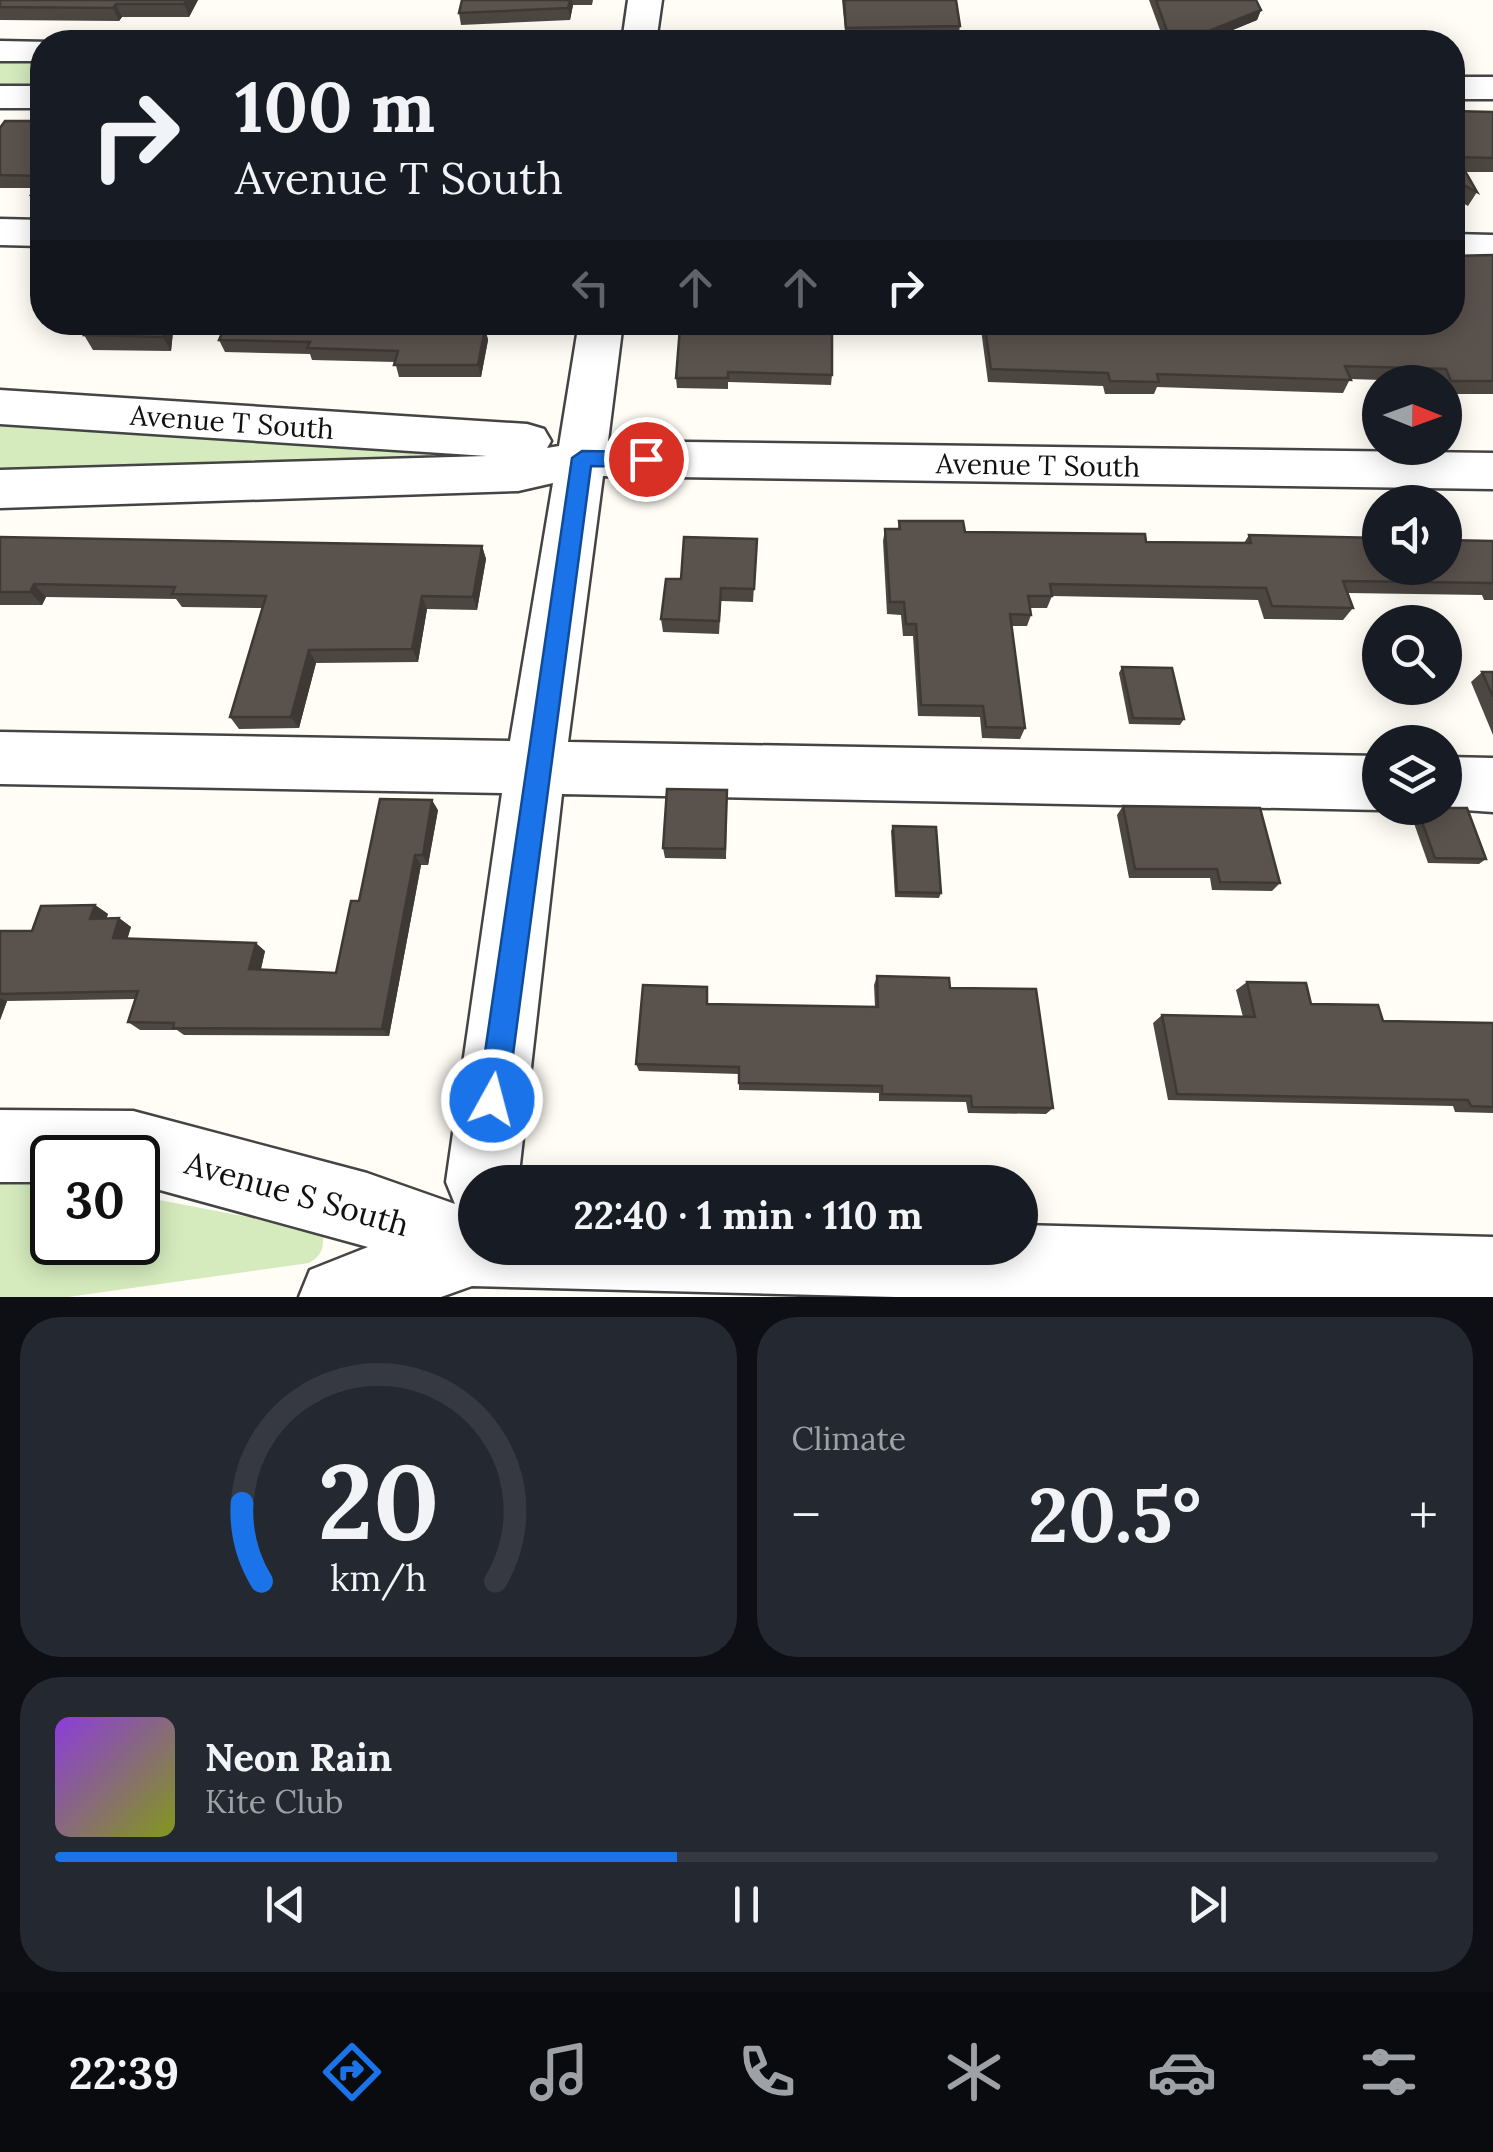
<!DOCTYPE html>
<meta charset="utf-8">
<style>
body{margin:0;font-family:Lora,serif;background:#242831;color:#f1f3f6;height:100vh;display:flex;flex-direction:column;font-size:38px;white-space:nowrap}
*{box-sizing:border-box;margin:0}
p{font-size:32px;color:#9ea1a6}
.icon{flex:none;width:55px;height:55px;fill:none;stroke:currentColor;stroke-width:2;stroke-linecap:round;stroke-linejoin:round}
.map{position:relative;height:1297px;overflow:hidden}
.side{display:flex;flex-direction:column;gap:20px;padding:20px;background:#0d0f14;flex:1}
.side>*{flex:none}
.guide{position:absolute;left:30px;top:30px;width:1435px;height:305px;border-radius:40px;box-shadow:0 5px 25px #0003;background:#171b24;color:#f1f3f6;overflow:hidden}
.needle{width:65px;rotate:91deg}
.fabs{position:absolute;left:1362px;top:365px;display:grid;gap:20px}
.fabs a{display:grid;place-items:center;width:100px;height:100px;border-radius:50%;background:#171b24;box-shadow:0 5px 25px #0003;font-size:50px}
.speed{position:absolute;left:30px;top:1135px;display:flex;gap:20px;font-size:50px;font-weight:700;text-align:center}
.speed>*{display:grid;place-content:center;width:130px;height:130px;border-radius:50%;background:#171b24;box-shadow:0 5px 25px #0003;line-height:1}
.speed .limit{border:5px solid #111;border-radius:15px;background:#fff;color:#111}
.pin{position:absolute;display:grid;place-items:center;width:85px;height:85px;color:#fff;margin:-42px;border:5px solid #fff;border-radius:50%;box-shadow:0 2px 10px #0007}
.me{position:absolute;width:110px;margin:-55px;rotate:7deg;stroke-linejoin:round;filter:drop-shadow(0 0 8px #0008)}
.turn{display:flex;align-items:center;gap:35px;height:210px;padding:0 40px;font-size:45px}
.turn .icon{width:130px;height:130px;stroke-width:2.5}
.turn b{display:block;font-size:70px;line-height:85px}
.lanes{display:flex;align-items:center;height:95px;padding:0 40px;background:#0003;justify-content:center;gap:50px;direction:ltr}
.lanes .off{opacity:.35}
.big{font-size:75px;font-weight:800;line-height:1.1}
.side .widget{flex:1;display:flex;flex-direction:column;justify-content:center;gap:15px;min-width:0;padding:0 35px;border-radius:40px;background:#242831}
.side .dial{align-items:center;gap:0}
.dial svg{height:260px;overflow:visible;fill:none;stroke:#363941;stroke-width:7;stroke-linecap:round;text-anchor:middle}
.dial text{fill:#f1f3f6;stroke:none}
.song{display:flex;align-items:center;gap:30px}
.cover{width:120px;height:120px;border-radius:15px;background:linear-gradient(135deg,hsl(270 70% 55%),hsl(70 70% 35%))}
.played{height:10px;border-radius:5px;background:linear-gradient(90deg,#1a73e8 45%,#363941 45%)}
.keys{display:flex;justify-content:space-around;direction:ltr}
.heat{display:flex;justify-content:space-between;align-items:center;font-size:55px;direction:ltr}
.side .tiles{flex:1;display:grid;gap:20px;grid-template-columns:1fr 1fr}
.widget:last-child{grid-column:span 2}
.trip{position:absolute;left:458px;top:1165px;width:580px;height:100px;border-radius:50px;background:#171b24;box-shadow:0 5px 25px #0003;font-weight:800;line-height:100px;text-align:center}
.tabs{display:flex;height:160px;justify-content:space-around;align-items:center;background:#090b0e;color:#9ea1a6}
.tabs .icon{width:70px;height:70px}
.tabs .current{color:#1a73e8}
.tabs b{font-size:45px;color:#f1f3f6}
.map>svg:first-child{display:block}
.green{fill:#d5ebbd}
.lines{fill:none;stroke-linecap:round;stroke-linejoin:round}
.minor-casing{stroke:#444;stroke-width:5}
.minor{fill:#fff;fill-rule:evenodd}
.wall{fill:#4d4742}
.shaded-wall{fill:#3f3936}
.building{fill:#5a524d;stroke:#3f3936;stroke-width:2.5}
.route{fill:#1a73e8;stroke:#114b97;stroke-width:2.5}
.labels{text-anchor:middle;stroke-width:10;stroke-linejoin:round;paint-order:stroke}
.street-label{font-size:28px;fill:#111;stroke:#fff}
.near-street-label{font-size:32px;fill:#111;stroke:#fff}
</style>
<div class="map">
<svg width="1493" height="1297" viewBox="0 0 1493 1297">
<rect width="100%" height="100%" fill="#fffdf5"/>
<g class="green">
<polygon points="0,58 42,59 42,85 0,85"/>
<polygon points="0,424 514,458 0,472"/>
<path d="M0,1184l52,1v57h86v-46l178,34 7,6c1,14 -3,20 -14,27l-241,34h-68z"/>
</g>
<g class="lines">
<g class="minor-casing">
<g id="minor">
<polygon points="628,0 662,0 656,42 622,42"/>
<polygon points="0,41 50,42 42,42 42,61 0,61"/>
<rect x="1452" y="77" width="41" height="22"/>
<rect x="0" y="86" width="42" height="22"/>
<polygon points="0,219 42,220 42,246 0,245"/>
<polygon points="1452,234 1493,235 1493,261 1452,260"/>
<polygon points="579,322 623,322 608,441 1493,453 1493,489 603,476 568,742 1380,756 1380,808 1386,808 1380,810 562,794 518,1182 475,1182 475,1248 1020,1248 1020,1225 1493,1237 1493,1297 896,1297 472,1286 441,1297 299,1297 310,1270 368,1247 138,1184 138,1158 52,1158 52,1182 0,1182 0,1110 133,1111 367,1173 455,1204 446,1182 502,793 0,784 0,732 510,741 553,483 518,491 0,508 0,470 487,456 0,424 0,390 527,424 544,429 551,441 547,448 559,446"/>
<polygon points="1445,757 1493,758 1493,812 1436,808 1445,808"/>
</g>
</g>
<use href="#minor" class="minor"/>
</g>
<g class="wall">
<polygon points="0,0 198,0 189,17 122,17 119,21 0,20"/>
<polygon points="462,0 593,0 592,5 573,5 570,20 461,25 459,13"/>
<polygon points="842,0 956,0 960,26 958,38 846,40"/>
<polygon points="1149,0 1256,0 1261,10 1257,20 1206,41 1164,41"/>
<polygon points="1452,111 1493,112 1493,172 1465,172 1477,192 1468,206 1452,197"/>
<polygon points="42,121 42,208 38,208 31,195 35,188 0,188 0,128"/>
<polygon points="1493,255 1493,394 1445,394 1445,382 1350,379 1343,393 1157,387 1154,394 1105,394 1103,386 988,382 980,322 1131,324 1132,322 1297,322 1298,326 1366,328 1363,322 1452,322"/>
<polygon points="174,322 171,351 93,350 84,335"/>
<polygon points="680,327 832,375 831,385 728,382 728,389 677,388 676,378"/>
<polygon points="434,328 485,328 488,340 481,377 399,377 395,362 312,360 310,354 225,352 219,340"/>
<polygon points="899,521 965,532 1146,542 1244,543 1249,535 1493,541 1493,600 1484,600 1482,595 1348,593 1353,608 1343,620 1264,619 1258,600 1052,596 1047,608 1030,608 1031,615 1027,626 1012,626 1025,728 1020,739 982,738 980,717 918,716 913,636 903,636 901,615 887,614 883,541 885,529 898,529"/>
<polygon points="0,537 482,546 486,559 477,610 427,609 418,662 316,663 299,728 239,729 230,717 262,608 182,607 176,599 46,597 42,605 0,605"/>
<polygon points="756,553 753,602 721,601 719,634 663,632 661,619 681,579"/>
<polygon points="1122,667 1184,719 1180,725 1129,724 1119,673"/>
<polygon points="1482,672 1493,672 1493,735 1471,682"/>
<polygon points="727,790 726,859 665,858 663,848"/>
<polygon points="1123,806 1280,883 1272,891 1212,890 1210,878 1129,878 1117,815"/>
<polygon points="1445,807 1486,859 1479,864 1428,863 1410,812 1415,808"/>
<polygon points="438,810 428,865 421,865 389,1036 184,1035 177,1030 140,1030 128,1022 135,999 7,1001 0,1020 0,931 32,931 95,905 108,914 106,919 119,918 131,927 127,938 265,951 261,969 336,973 359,901"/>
<polygon points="893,826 941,893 939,898 895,897 891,831"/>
<polygon points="877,976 950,988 1053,1108 1046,1114 968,1113 966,1102 879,1101 879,1093 739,1090 739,1074 639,1071 636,1064 707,987 708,1004 875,1007 874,985"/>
<polygon points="1247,982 1311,1004 1383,1021 1493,1023 1493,1113 1455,1112 1453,1106 1168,1100 1153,1023 1162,1015 1243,1017 1236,990"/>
</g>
<g class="shaded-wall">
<polygon points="186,0 198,0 189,17 184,4"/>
<polygon points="570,0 572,0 573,5 570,20 568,8"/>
<polygon points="116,4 122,17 119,21 113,8"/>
<polygon points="1261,10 1257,20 1206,41 1209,31"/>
<polygon points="165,322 174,322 171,351 163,337"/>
<polygon points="485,328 488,340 481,377 478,365"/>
<polygon points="482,546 486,559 477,610 473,597"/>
<polygon points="34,584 46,597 42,605 30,592"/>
<polygon points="422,596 427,609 418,662 412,649"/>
<polygon points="309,650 316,663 299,728 291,717"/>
<polygon points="432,800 438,810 428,865 423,855"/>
<polygon points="415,855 421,865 389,1036 382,1029"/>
<polygon points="95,905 108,914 103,928 90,919"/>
<polygon points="119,918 131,927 125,947 113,938"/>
<polygon points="256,943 265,951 259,977 249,969"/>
<polygon points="0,998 7,1001 0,1020"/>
</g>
<g class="building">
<polygon points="0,0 186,0 184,4 116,4 113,8 0,7"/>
<polygon points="462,0 570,0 568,8 459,13"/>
<polygon points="844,0 956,0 960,26 846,28"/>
<polygon points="1156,0 1256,0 1261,10 1209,31 1167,31"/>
<polygon points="1452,111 1493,112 1493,158 1457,157 1477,192 1452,179"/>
<polygon points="5,121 42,121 42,176 0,175 0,128"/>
<polygon points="42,177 42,196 31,195"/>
<polygon points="1493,255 1493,381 1451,381 1446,369 1345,366 1351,380 1157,374 1159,382 1110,381 1108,373 991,369 984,322 1139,325 1139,322 1297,322 1298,326 1379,328 1376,322 1452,322 1452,256"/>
<polygon points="91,322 165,322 163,337 84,335"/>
<polygon points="227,322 429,322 427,328 485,328 478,365 394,365 398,351 307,348 310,342 219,340"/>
<polygon points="778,322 832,322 832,375 728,372 728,378 676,378 680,327 778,328"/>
<polygon points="899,521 963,521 965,532 1145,534 1146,542 1251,543 1249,535 1380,538 1380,568 1445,568 1445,540 1493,541 1493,583 1343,581 1353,608 1272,606 1266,588 1050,584 1052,596 1028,596 1031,615 1010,614 1025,728 986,727 983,706 921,705 916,624 906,624 904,602 890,602 885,529 900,529"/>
<polygon points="0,537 482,546 473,597 422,596 412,649 309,650 291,717 230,717 266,596 172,594 175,587 34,584 30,592 0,592"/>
<polygon points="684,537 757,539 754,589 721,588 719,621 661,619 666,579 681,579"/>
<polygon points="1122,667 1172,668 1184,719 1133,718"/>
<polygon points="1482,672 1493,672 1493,697"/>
<polygon points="667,789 727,790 725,849 663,848"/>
<polygon points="380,799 432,800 423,855 415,855 382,1029 173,1028 174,1023 128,1022 138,991 0,994 0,931 32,931 41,906 95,905 90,919 119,918 113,938 256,943 249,969 336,973 351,901 359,901"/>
<polygon points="1123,806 1260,808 1280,883 1220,882 1217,869 1135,869"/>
<polygon points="1417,808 1467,808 1486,859 1435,858"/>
<polygon points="893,826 936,827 941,893 897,892"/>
<polygon points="877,976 949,978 950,988 1036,989 1053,1108 972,1107 971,1096 882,1094 882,1086 739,1083 739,1067 636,1064 643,985 707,987 707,1004 878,1007"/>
<polygon points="1247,982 1306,983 1311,1004 1378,1005 1383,1021 1493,1023 1493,1107 1471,1106 1468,1100 1177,1094 1162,1015 1255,1017"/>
</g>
<polygon class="route" points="582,451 646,452 657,459 646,467 591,466 507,1100 503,1110 492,1114 482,1110 478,1100 572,458"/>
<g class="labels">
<g class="street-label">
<text transform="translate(232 422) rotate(4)" y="10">Avenue T South</text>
<text transform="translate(1038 465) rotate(1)" y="10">Avenue T South</text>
</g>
<g class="near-street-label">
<text transform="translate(297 1194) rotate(16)" y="11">Avenue S South</text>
</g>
</g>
</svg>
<div class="fabs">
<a><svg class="needle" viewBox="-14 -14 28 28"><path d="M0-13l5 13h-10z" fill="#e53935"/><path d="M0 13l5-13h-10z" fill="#9ea1a6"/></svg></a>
<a><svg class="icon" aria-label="sound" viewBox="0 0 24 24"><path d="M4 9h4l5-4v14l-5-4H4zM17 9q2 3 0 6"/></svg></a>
<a><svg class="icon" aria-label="search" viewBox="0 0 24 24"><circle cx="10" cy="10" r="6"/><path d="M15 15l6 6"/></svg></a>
<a><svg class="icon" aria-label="layers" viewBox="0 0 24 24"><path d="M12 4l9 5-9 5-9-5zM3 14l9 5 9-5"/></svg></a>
</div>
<div class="speed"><div class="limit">30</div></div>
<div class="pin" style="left:646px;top:459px;background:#d93025"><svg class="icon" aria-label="arrive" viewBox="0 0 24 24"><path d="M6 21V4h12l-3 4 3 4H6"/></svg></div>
<svg class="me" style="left:492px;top:1100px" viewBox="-20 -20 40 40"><circle r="17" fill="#1a73e8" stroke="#fff" stroke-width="3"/><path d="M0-11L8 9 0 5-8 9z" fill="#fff"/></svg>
<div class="trip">22:40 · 1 min · 110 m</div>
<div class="guide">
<div class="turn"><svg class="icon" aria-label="right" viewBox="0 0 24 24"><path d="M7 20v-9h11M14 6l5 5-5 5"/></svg><div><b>100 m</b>Avenue T South</div></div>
<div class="lanes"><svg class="icon off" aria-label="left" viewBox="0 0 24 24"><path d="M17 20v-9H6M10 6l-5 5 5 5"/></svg><svg class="icon off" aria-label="ahead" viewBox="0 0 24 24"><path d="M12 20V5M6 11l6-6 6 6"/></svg><svg class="icon off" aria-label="ahead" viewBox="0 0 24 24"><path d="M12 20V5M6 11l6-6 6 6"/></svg><svg class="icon" aria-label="right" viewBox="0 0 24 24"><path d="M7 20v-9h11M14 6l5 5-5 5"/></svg></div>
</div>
</div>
<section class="side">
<div class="tiles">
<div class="widget dial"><svg viewBox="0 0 100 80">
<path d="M14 69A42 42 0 1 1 86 69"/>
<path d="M14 69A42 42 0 0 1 8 45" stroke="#1a73e8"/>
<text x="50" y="56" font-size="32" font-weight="700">20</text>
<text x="50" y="72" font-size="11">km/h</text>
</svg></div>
<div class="widget"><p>Climate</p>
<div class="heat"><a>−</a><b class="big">20.5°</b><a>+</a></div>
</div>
<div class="widget">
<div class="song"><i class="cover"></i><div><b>Neon Rain</b><p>Kite Club</p></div></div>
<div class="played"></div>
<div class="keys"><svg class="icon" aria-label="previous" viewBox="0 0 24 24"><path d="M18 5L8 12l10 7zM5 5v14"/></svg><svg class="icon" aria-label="pause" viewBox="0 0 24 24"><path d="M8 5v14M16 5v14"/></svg><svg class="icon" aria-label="next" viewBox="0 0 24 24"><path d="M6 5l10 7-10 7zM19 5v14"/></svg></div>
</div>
</div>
</section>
<nav class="tabs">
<b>22:39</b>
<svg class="icon current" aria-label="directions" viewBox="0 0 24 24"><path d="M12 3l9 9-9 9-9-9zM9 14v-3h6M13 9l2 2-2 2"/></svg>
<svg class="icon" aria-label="music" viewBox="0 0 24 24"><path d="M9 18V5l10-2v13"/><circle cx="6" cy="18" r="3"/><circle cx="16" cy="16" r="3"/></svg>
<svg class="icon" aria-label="phone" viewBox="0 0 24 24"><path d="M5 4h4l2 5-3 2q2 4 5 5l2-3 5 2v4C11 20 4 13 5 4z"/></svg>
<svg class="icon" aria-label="climate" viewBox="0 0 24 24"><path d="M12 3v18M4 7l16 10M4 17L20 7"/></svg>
<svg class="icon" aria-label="car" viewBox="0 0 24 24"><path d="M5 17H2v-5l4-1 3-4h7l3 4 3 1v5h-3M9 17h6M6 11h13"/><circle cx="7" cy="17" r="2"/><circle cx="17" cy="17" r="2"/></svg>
<svg class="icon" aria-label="filters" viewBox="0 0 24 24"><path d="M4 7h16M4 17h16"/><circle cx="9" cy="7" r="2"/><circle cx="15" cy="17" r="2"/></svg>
</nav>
